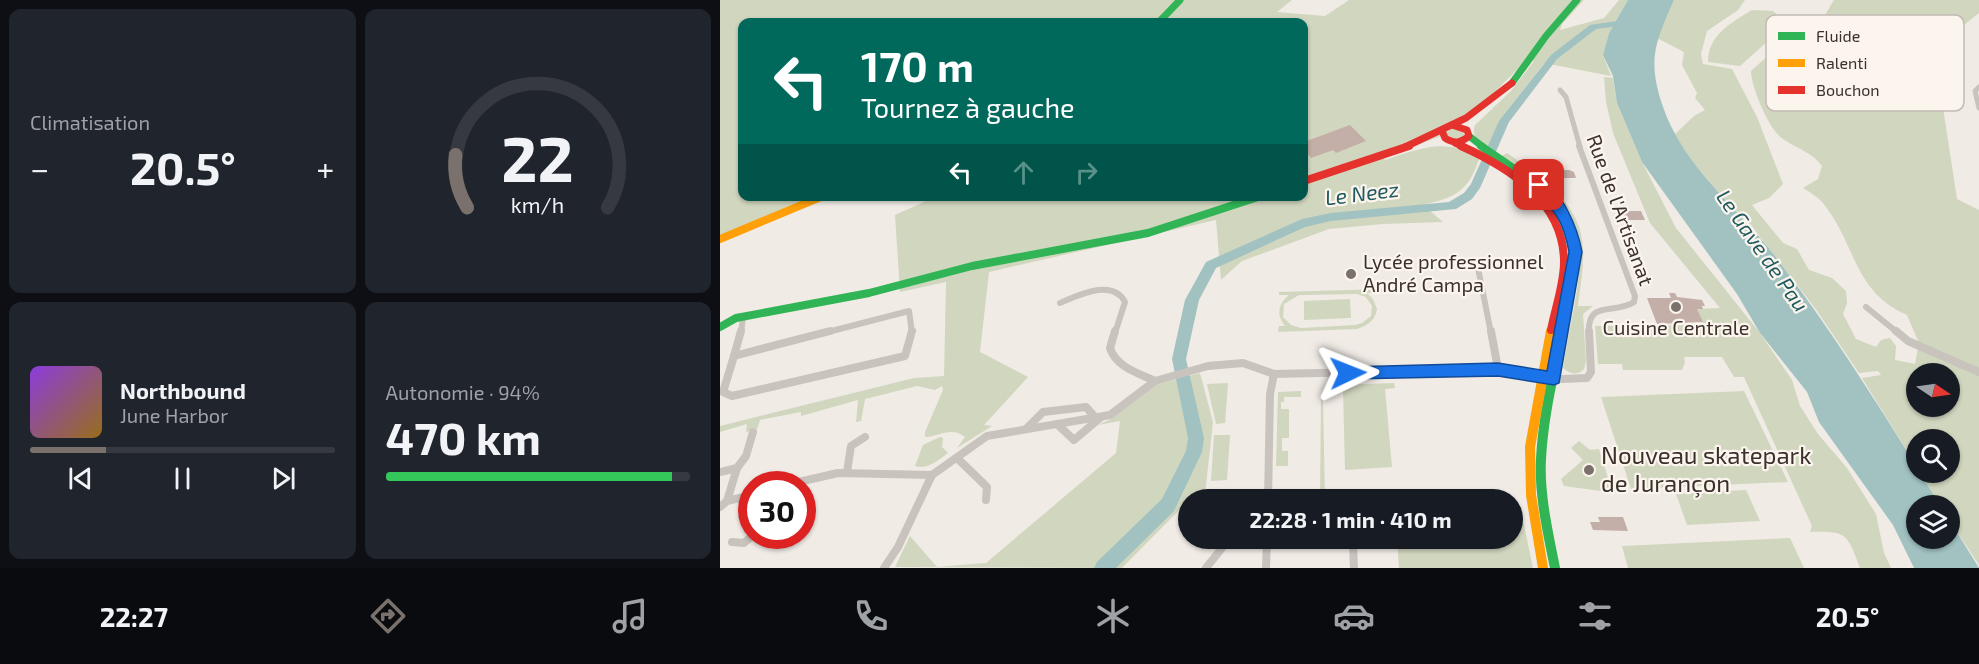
<!DOCTYPE html>
<html lang="fr">
<meta charset="utf-8">
<style>
body{margin:0;font-family:"Exo 2",sans-serif;background:#20242c;color:#f1f3f6;height:100vh;display:flex;flex-direction:column;font-size:22px;white-space:nowrap}
*{box-sizing:border-box;margin:0}
p{font-size:20px;color:#9ea1a6}
.icon{flex:none;width:33px;height:33px;fill:none;stroke:currentColor;stroke-width:2;stroke-linecap:round;stroke-linejoin:round}
.map{position:relative;flex:1;overflow:hidden}
.drawer{display:flex;flex-direction:column;gap:9px;padding:9px;background:#0d0f14;width:720px}
.drawer>*{flex:none}
.guide{position:absolute;left:18px;top:18px;width:570px;height:183px;border-radius:12px;box-shadow:0 2px 4px #0004;background:#00695c;color:#fff;overflow:hidden}
.needle{width:39px;rotate:103deg}
.fabs{position:absolute;left:1186px;top:363px;display:grid;gap:12px}
.fabs a{display:grid;place-items:center;width:54px;height:54px;border-radius:50%;background:#171b24;box-shadow:0 2px 4px #0004;font-size:30px}
.speed{position:absolute;left:18px;top:471px;display:flex;gap:12px;font-size:30px;font-weight:700;text-align:center}
.speed>*{display:grid;place-content:center;width:78px;height:78px;border-radius:50%;background:#171b24;box-shadow:0 2px 4px #0004;line-height:1}
.speed .limit{border:9px solid #d22;background:#fff;color:#111}
.pin{position:absolute;display:grid;place-items:center;width:51px;height:51px;color:#fff;margin:-26px;border-radius:12px;box-shadow:0 3px 9px #0006}
.me{position:absolute;width:66px;margin:-33px;rotate:88deg;stroke-linejoin:round;filter:drop-shadow(0 0 4px #0008)}
.turn{display:flex;align-items:center;gap:21px;height:126px;padding:0 24px;font-size:27px}
.turn .icon{width:78px;height:78px;stroke-width:2.5}
.turn b{display:block;font-size:42px;line-height:51px}
.lanes{display:flex;align-items:center;height:57px;padding:0 24px;background:#0003;justify-content:center;gap:30px;direction:ltr}
.lanes .off{opacity:.35}
.big{font-size:45px;font-weight:700;line-height:1.1}
.drawer .widget{flex:1;display:flex;flex-direction:column;justify-content:center;gap:9px;min-width:0;padding:0 21px;border-radius:12px;background:#20242c}
.drawer .dial{align-items:center;gap:0}
.dial svg{height:156px;overflow:visible;fill:none;stroke:#363941;stroke-width:7;stroke-linecap:round;text-anchor:middle}
.dial text{fill:#f1f3f6;stroke:none}
.song{display:flex;align-items:center;gap:18px}
.cover{width:72px;height:72px;border-radius:9px;background:linear-gradient(135deg,hsl(270 70% 55%),hsl(40 70% 35%))}
.played{height:6px;border-radius:3px;background:linear-gradient(90deg,#7a716c 25%,#363941 25%)}
.keys{display:flex;justify-content:space-around;direction:ltr}
.heat{display:flex;justify-content:space-between;align-items:center;font-size:33px;direction:ltr}
.charge{height:9px;border-radius:4px;background:linear-gradient(90deg,#34c759 94%,#363941 0)}
.drawer .tiles{flex:1;display:grid;gap:9px;grid-template-columns:repeat(2,1fr)}
.trip{position:absolute;left:458px;top:489px;width:345px;height:60px;border-radius:30px;background:#171b24;box-shadow:0 2px 4px #0004;font-weight:700;line-height:60px;text-align:center}
.tab-bar{display:flex;height:96px;justify-content:space-around;align-items:center;background:#090b0e;color:#9ea1a6}
.tab-bar .icon{width:42px;height:42px}
.tab-bar .active{color:#7a716c}
.tab-bar b{font-size:27px;color:#f1f3f6}
main{display:flex;flex:1;min-height:0}
.map>svg:first-child{display:block}
.green{fill:#d1d6bf;fill-rule:evenodd}
.water{fill:#a1c2c1}
.lines{fill:none;stroke-linecap:round;stroke-linejoin:round}
.river{fill:#a1c2c1;fill-rule:evenodd}
.building{fill:#c3afa7}
.street-far2{stroke:#c9c3be;stroke-width:5}
.street-far1{stroke:#c9c3be;stroke-width:6}
.street{stroke:#c9c3be;stroke-width:8}
.fast-far2{stroke:#30b455;stroke-width:7}
.fast-far1{stroke:#30b455;stroke-width:8}
.fast{stroke:#30b455;stroke-width:10}
.slow-far1{stroke:#ff9f0a;stroke-width:8}
.slow{stroke:#ff9f0a;stroke-width:10}
.jam-far1{stroke:#e5322d;stroke-width:7}
.jam{stroke:#e5322d;stroke-width:8}
.route{fill:#1a73e8;stroke:#114b97;stroke-width:1.5}
.poi-dot{fill:#7a716c;stroke:#fbf5ee;stroke-width:2}
.labels{text-anchor:middle;stroke-width:4.5;stroke-linejoin:round;paint-order:stroke}
.street-label{font-size:20px;fill:#3b302b;stroke:#fbf5ee}
.poi-label{font-size:20px;fill:#3b302b;stroke:#fbf5ee;text-anchor:start}
.water-label{font-size:21px;font-style:italic;fill:#1f5a5e;stroke:#fbf5ee}
.near-poi-label{font-size:24px;fill:#3b302b;stroke:#fbf5ee;text-anchor:start}
.key{fill:#fbf5ee;stroke:#c1bab4;stroke-width:1.5}
.key-label{font-size:16px;fill:#3b302b}
</style>
<main>
<section class="drawer">
<div class="tiles">
<div class="widget"><p>Climatisation</p>
<div class="heat"><a>−</a><b class="big">20.5°</b><a>+</a></div>
</div>
<div class="widget dial"><svg viewBox="0 0 100 80">
<path d="M14 69A42 42 0 1 1 86 69"/>
<path d="M14 69A42 42 0 0 1 8 42" stroke="#7a716c"/>
<text x="50" y="56" font-size="32" font-weight="700">22</text>
<text x="50" y="72" font-size="11">km/h</text>
</svg></div>
<div class="widget">
<div class="song"><i class="cover"></i><div><b>Northbound</b><p>June Harbor</p></div></div>
<div class="played"></div>
<div class="keys"><svg class="icon" aria-label="previous" viewBox="0 0 24 24"><path d="M18 5L8 12l10 7zM5 5v14"/></svg><svg class="icon" aria-label="pause" viewBox="0 0 24 24"><path d="M8 5v14M16 5v14"/></svg><svg class="icon" aria-label="next" viewBox="0 0 24 24"><path d="M6 5l10 7-10 7zM19 5v14"/></svg></div>
</div>
<div class="widget"><p>Autonomie · 94%</p><b class="big">470 km</b><div class="charge"></div></div>
</div>
</section>
<div class="map">
<svg width="1259" height="568" viewBox="0 0 1259 568">
<rect width="100%" height="100%" fill="#f0ebe5"/>
<g class="green">
<path d="M0,0h572l-15,12 48,4 24,-16h235l-22,24 -2,6 44,-12 15,-18h9l-19,33 -6,22 8,21 -67,-13 -42,55 -14,29c-9,-5 -17,-11 -13,-22l36,-34 23,-30 -6,-2 -70,69 6,4 -1,6 -9,1 -8,-5 -63,24 2,2c33,-11 63,-24 94,-1 -11,34 -25,38 -56,46l20,17 -60,2 -54,5 -87,32 -21,19 -5,-60 -227,52 -9,80 48,25 -44,48 8,1 -35,22 8,-11c-15,-11 -26,0 -40,0v-5l18,-42 -1,-4 -7,4 -18,-4 -52,13 -4,22 -5,1 2,-22 -57,16v-4l-41,8 -3,9 -11,3 1,-8 -27,8v-6l194,-48 30,-2 2,-94 -46,10 -5,-77 40,-18 369,-1v-174h-562v174l68,1 -90,39z"/>
<path d="M954,0h71l-7,10 -31,21 -6,23 2,10 29,5 25,48 26,67 -14,14 -17,7 31,38 14,6 12,21 23,8 14,13 1,12 -4,11 13,25 20,8 5,-7 9,-2 6,8 -1,14 20,4 4,-21 -12,-28c-55,-24 -51,-73 -85,-113 -4,-5 -13,-10 -19,-14l15,-9 4,-13c-9,-13 -26,-18 -39,-27 -14,-9 -32,-52 -32,-68l40,-36 31,-15 12,-20h145v13l-45,36 23,150 22,11v355l-29,-44v-15l-10,-1 -20,-32 30,-1v-32h-33v27l-55,-89 19,-3 -3,-4 -19,2 -44,-65 -64,-83 -23,-22 -32,-37 -22,-31 20,-19 11,-6 -10,-12 2,-5 -15,-28 2,-13 -27,-14zM1197,374h33v32h-33z"/>
<path d="M1032,10l21,1 14,13 -47,42 -32,-4c0,-27 23,-39 44,-52z"/>
<path d="M884,77l9,1 4,25 25,59 34,66 84,105 32,47 8,26 18,28 29,34 29,46 8,39 7,15h-31c-13,-34 -12,-37 -50,-36l2,-6 -68,-149h-10l-12,-20h-38l1,5 -3,8h-59l-1,-6h-24l-3,-38 108,-1 -6,-16 23,-1 -70,-85 -37,-90 -7,-31z"/>
<path d="M787,153c34,23 75,51 76,96 1,19 -3,38 -5,57h15l-10,8 3,47 -2,8c-7,7 -14,5 -21,-1 16,-102 46,-151 -61,-212z"/>
<path d="M666,289v3l-19,1 6,6 4,10c-2,12 -9,16 -20,20l-79,3 1,-6h6c-9,-11 -7,-22 4,-31h-10v-3zM637,294l9,3 6,9 -1,10 -9,7 -7,2 -54,3 -10,-3 -8,-8 1,-13 15,-9z"/>
<polygon points="630,299 631,318 584,320 584,301"/>
<polygon points="480,373 493,422 485,494 489,498 543,496 539,500 476,500 472,497 402,568 175,567 190,536 217,567 266,563 396,453 400,421 378,425 391,419 435,385"/>
<polygon points="508,383 505,423 496,424 487,384"/>
<polygon points="674,383 675,388 665,389 672,467 625,470 623,390 615,390 615,385"/>
<polygon points="581,391 581,397 564,397 564,402 561,402 561,409 569,409 569,438 562,438 562,451 568,451 568,466 556,466 558,392"/>
<polygon points="1024,391 1068,482 911,489 881,397"/>
<polygon points="601,398 603,400 605,500 600,499"/>
<polygon points="494,435 510,435 507,480 491,481"/>
<path d="M220,437l3,1 -1,9 6,6c-10,7 -20,17 -33,13l8,-21z"/>
<polygon points="859,441 870,450 879,449 891,488 888,492 844,486 841,479 863,460 851,448"/>
<polygon points="1026,490 1040,521 967,525 956,494"/>
<polygon points="800,506 813,568 679,568 677,539 792,538 792,507"/>
<polygon points="1070,538 1084,568 908,568 902,546"/>
</g>
<path class="water" d="M908,0h46c-18,41 -27,59 -12,104 20,62 75,102 113,152 52,68 97,139 142,211v5l3,1 20,32 -23,1v32h33v-17l29,47h-65l-21,-43 -74,-103 -12,-30 -47,-59 -23,-39 -95,-132 -25,-59 -4,-27 -10,-21 6,-22z"/>
<g class="lines">
<polygon class="river" points="911,19 916,22 914,24 876,29 837,59 789,122 760,188 752,199 736,209 611,221 585,227 496,268 479,300 466,359 484,438 482,452 454,511 396,568 374,568 377,562 442,499 466,451 468,438 452,359 465,300 486,262 582,219 611,213 729,202 744,193 751,184 779,121 831,55 870,25"/>
</g>
<g class="building">
<polygon points="630,125 646,141 616,153 613,150 591,158 584,149 584,142"/>
<polygon points="825,170 849,170 854,172 856,178 828,178"/>
<polygon points="901,211 921,211 925,220 904,220"/>
<polygon points="949,293 955,293 957,297 982,300 985,306 982,306 983,309 977,309 983,322 937,324 927,298 951,298"/>
<polygon points="878,517 903,517 908,531 873,530 870,522 880,522"/>
</g>
<g class="lines">
<g class="street-far2">
<polyline points="1259,87 1255,91 1259,108"/>
<polyline points="840,90 846,97 860,147"/>
</g>
<g class="street-far1">
<path d="M859,146l56,150 -1,6c-19,13 -47,-3 -45,31"/>
<polyline points="758,268 771,333"/>
<path d="M340,303c19,-8 53,-25 65,-1l-10,31"/>
<polyline points="1146,307 1178,333"/>
<polyline points="21,333 23,317"/>
<polyline points="104,333 189,311 192,333"/>
</g>
<g class="street">
<path d="M395,331l-5,17c6,19 28,25 45,33"/>
<polyline points="771,331 778,369"/>
<polyline points="1176,331 1188,341 1259,372"/>
<polyline points="14,356 3,392 12,396 185,356 192,331"/>
<polyline points="14,356 21,331"/>
<polyline points="14,356 110,331"/>
<polyline points="337,424 354,440 380,418"/>
<polyline points="306,429 323,412 366,407 375,417"/>
<polyline points="237,458 267,487 266,500"/>
<polyline points="17,468 26,456 33,432"/>
<polyline points="0,472 17,468 7,501"/>
<polyline points="127,472 131,446 145,437"/>
<polyline points="70,484 118,473 212,475 267,436 390,415 435,381 488,366 523,363 554,374 778,369 842,379 867,378 871,372 869,331"/>
<polyline points="548,500 550,394 554,374"/>
<polyline points="0,507 7,501 32,495"/>
<polyline points="12,542 24,543 32,536"/>
<polyline points="633,543 634,568"/>
<polyline points="164,568 178,547 212,475"/>
<polyline points="486,568 510,538"/>
<polyline points="546,568 547,538"/>
</g>
<g class="fast-far2">
<polyline points="439,22 460,0"/>
<polyline points="792,83 826,36 857,0"/>
<polyline points="749,136 763,147"/>
</g>
<g class="fast-far1">
<path d="M761,146c41,29 99,59 94,119 -2,23 -9,46 -13,68"/>
<polyline points="0,327 16,318 149,293 252,266 428,233 541,196"/>
</g>
<path class="fast" d="M835,568c-7,-35 -16,-74 -14,-109 2,-43 13,-86 21,-128"/>
<g class="slow-far1">
<polyline points="0,239 103,196"/>
<polyline points="830,333 831,330"/>
</g>
<polyline class="slow" points="823,568 811,495 810,447 831,331"/>
<g class="jam-far1">
<path d="M722,131l3,7c9,6 16,5 24,-2l-2,-6 -15,-5"/>
<polyline points="735,143 744,147"/>
<polyline points="685,147 746,118 792,83"/>
</g>
<g class="jam">
<path d="M741,146c49,22 103,56 103,116 0,23 -9,46 -13,68"/>
<polyline points="584,181 689,146"/>
</g>
</g>
<path class="route" d="M819,181c24,8 39,49 43,71l-23,131 -5,2 -56,-9 -150,3 -6,-1 -2,-5 2,-4 6,-2 150,-4 49,8 22,-119c-7,-38 -16,-39 -36,-67z"/>
<g class="poi-dot">
<circle cx="631" cy="274" r="6"/>
<circle cx="956" cy="307" r="6"/>
<circle cx="869" cy="470" r="6"/>
</g>
<g class="labels">
<g class="street-label">
<text transform="translate(900 210) rotate(70)" y="7">Rue de l'Artisanat</text>
</g>
<g class="poi-label">
<text x="643" y="269">Lycée professionnel<tspan x="643" dy="23">André Campa</tspan></text>
<text x="956" y="335" text-anchor="middle">Cuisine Centrale</text>
</g>
<g class="water-label">
<text transform="translate(642 194) rotate(-7)" y="7">Le Neez</text>
<text transform="translate(1042 251) rotate(55)" y="7">Le Gave de Pau</text>
</g>
<g class="near-poi-label">
<text x="881" y="464">Nouveau skatepark<tspan x="881" dy="28">de Jurançon</tspan></text>
</g>
</g>
<rect x="1046" y="15" width="198" height="96" rx="9" class="key"/>
<rect x="1058" y="32" width="27" height="8" fill="#30b455"/>
<rect x="1058" y="59" width="27" height="8" fill="#ff9f0a"/>
<rect x="1058" y="86" width="27" height="8" fill="#e5322d"/>
<g class="key-label">
<text x="1096" y="42">Fluide</text>
<text x="1096" y="69">Ralenti</text>
<text x="1096" y="96">Bouchon</text>
</g>
</svg>
<div class="fabs">
<a><svg class="needle" viewBox="-14 -14 28 28"><path d="M0-13l5 13h-10z" fill="#e53935"/><path d="M0 13l5-13h-10z" fill="#9ea1a6"/></svg></a>
<a><svg class="icon" aria-label="search" viewBox="0 0 24 24"><circle cx="10" cy="10" r="6"/><path d="M15 15l6 6"/></svg></a>
<a><svg class="icon" aria-label="layers" viewBox="0 0 24 24"><path d="M12 4l9 5-9 5-9-5zM3 14l9 5 9-5"/></svg></a>
</div>
<div class="speed"><div class="limit">30</div></div>
<div class="pin" style="left:819px;top:185px;background:#d93025"><svg class="icon" aria-label="arrive" viewBox="0 0 24 24"><path d="M6 21V4h12l-3 4 3 4H6"/></svg></div>
<svg class="me" style="left:628px;top:373px" viewBox="-20 -20 40 40"><path d="M0-17L14 15 0 8-14 15z" fill="#1a73e8" stroke="#fff" stroke-width="4"/></svg>
<div class="trip">22:28 · 1 min · 410 m</div>
<div class="guide">
<div class="turn"><svg class="icon" aria-label="left" viewBox="0 0 24 24"><path d="M17 20v-9H6M10 6l-5 5 5 5"/></svg><div><b>170 m</b>Tournez à gauche</div></div>
<div class="lanes"><svg class="icon" aria-label="left" viewBox="0 0 24 24"><path d="M17 20v-9H6M10 6l-5 5 5 5"/></svg><svg class="icon off" aria-label="ahead" viewBox="0 0 24 24"><path d="M12 20V5M6 11l6-6 6 6"/></svg><svg class="icon off" aria-label="right" viewBox="0 0 24 24"><path d="M7 20v-9h11M14 6l5 5-5 5"/></svg></div>
</div>
</div>
</main>
<nav class="tab-bar">
<b>22:27</b>
<svg class="icon active" aria-label="directions" viewBox="0 0 24 24"><path d="M12 3l9 9-9 9-9-9zM9 14v-3h6M13 9l2 2-2 2"/></svg>
<svg class="icon" aria-label="music" viewBox="0 0 24 24"><path d="M9 18V5l10-2v13"/><circle cx="6" cy="18" r="3"/><circle cx="16" cy="16" r="3"/></svg>
<svg class="icon" aria-label="phone" viewBox="0 0 24 24"><path d="M5 4h4l2 5-3 2q2 4 5 5l2-3 5 2v4C11 20 4 13 5 4z"/></svg>
<svg class="icon" aria-label="climate" viewBox="0 0 24 24"><path d="M12 3v18M4 7l16 10M4 17L20 7"/></svg>
<svg class="icon" aria-label="car" viewBox="0 0 24 24"><path d="M5 17H2v-5l4-1 3-4h7l3 4 3 1v5h-3M9 17h6M6 11h13"/><circle cx="7" cy="17" r="2"/><circle cx="17" cy="17" r="2"/></svg>
<svg class="icon" aria-label="filters" viewBox="0 0 24 24"><path d="M4 7h16M4 17h16"/><circle cx="9" cy="7" r="2"/><circle cx="15" cy="17" r="2"/></svg>
<b>20.5°</b>
</nav>
